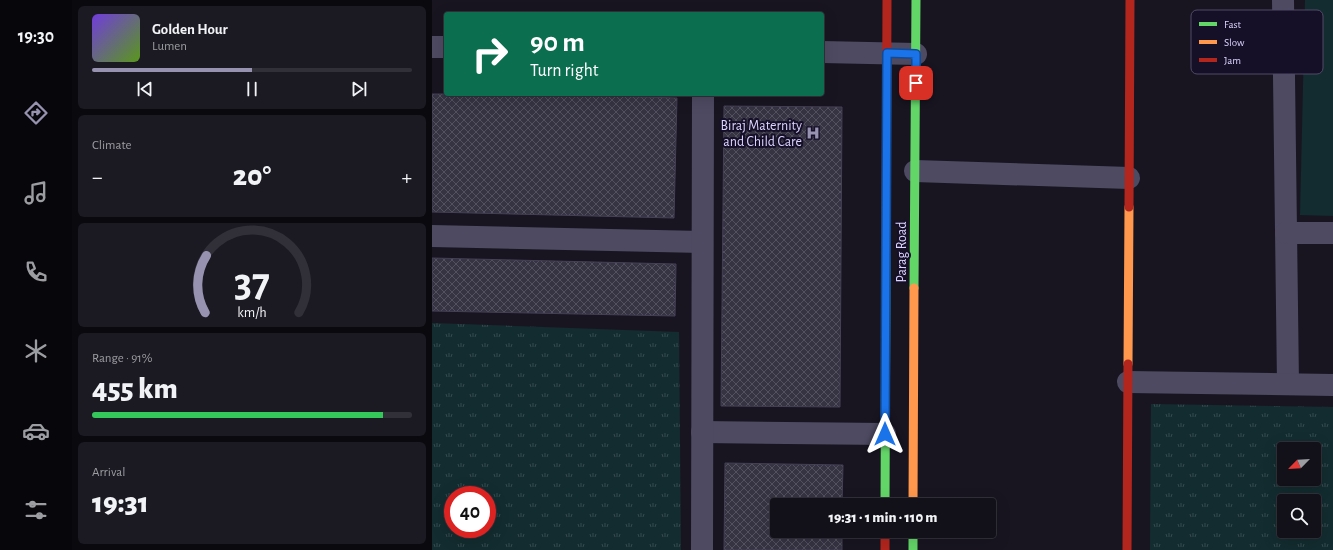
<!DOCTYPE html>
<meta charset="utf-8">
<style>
body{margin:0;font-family:"Alegreya Sans",sans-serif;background:#1b1922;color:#f1f3f6;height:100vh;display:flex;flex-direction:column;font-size:15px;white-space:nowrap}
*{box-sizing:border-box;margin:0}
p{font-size:13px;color:#9c9da2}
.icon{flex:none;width:22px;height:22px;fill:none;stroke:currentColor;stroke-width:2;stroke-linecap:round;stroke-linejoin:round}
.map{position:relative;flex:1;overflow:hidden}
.sheet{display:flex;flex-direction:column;gap:6px;padding:6px;background:#0a090e;width:360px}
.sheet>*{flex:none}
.guide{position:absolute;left:12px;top:12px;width:380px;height:84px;border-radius:4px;box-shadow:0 4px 16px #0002,0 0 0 1px #313038;background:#0b6e4f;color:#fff;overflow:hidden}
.needle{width:26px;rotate:246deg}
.controls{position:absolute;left:845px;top:442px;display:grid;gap:8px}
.controls a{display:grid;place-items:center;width:44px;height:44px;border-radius:4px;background:#121019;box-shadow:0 4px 16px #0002,0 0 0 1px #313038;font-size:20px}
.speed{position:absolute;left:12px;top:486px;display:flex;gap:8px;font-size:20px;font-weight:700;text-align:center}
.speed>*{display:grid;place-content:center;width:52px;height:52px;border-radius:50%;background:#121019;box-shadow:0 4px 16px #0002,0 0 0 1px #313038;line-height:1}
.speed .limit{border:6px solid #d22;background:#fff;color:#111}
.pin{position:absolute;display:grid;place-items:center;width:34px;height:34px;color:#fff;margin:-17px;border-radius:8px;box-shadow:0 2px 6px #0006}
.me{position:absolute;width:44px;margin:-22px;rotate:0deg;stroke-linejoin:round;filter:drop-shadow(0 0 3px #0008)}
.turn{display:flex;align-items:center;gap:14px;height:84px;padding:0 20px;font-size:18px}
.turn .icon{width:52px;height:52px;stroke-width:2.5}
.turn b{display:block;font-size:28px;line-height:34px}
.big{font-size:30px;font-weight:800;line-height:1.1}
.sheet .widget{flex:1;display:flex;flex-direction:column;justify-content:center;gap:6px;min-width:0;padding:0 14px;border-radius:6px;background:#1b1922}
.sheet .dial{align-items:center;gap:0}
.dial svg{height:104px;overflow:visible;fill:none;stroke:#313038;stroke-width:7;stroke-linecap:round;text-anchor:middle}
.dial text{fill:#f1f3f6;stroke:none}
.song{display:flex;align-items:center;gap:12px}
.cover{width:48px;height:48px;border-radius:6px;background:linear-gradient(135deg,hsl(260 70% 55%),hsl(90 70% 35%))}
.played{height:4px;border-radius:2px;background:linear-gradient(90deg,#9892b1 50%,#313038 50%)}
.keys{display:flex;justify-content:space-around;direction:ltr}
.heat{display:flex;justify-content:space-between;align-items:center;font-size:22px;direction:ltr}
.charge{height:6px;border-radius:3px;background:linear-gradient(90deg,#34c759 91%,#313038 0)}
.trip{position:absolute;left:338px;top:498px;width:226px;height:40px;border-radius:4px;background:#121019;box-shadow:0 4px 16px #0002,0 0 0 1px #313038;font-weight:800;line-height:40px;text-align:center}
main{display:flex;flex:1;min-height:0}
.tab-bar{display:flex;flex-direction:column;width:72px;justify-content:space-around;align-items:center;background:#07060a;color:#9c9da2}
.tab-bar .icon{width:28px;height:28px}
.tab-bar .selected{color:#9892b1}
.tab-bar b{font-size:18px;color:#f1f3f6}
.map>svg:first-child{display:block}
.green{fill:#132c2f}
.park{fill:url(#park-tufts);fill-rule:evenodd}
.building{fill:url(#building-cross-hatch);stroke:#454056}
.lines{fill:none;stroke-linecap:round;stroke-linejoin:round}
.street{stroke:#4d4a62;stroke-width:22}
.fast{stroke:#63d668;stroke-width:9}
.slow{stroke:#ff974d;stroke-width:9}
.jam{stroke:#b3261e;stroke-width:9}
.route-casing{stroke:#114b97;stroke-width:10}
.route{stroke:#1a73e8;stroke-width:7}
.labels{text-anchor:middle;stroke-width:4;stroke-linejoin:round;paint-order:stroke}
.poi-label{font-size:14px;fill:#ddd5ff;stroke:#150f27;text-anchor:end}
.street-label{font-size:14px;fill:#ddd5ff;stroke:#150f27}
.key{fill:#150f27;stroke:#514a68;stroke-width:1}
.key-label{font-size:11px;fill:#ddd5ff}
</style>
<main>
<nav class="tab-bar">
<b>19:30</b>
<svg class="icon selected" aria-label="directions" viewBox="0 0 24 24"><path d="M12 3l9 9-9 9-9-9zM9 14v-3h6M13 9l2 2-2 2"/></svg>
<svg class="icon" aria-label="music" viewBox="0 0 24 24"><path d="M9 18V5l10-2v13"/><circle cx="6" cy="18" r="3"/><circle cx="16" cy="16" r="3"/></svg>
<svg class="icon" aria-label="phone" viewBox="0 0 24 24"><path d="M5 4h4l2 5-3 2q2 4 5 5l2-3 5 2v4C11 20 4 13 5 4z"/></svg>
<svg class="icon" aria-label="climate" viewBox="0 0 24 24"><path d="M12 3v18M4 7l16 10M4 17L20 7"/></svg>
<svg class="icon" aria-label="car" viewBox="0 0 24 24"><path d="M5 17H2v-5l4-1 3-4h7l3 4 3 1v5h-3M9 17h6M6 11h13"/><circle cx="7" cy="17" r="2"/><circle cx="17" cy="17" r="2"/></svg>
<svg class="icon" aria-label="filters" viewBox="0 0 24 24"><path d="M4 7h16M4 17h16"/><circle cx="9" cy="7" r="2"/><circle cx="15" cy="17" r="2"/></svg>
</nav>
<section class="sheet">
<div class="widget">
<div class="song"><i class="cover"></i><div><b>Golden Hour</b><p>Lumen</p></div></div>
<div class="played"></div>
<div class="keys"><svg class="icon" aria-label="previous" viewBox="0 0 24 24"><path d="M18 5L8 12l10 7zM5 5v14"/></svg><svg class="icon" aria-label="pause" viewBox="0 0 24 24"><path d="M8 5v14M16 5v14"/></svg><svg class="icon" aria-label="next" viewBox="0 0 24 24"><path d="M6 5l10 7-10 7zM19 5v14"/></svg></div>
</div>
<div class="widget"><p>Climate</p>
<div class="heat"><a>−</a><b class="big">20°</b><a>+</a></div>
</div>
<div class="widget dial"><svg viewBox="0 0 100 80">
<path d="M14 69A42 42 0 1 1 86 69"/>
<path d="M14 69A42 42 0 0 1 15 25" stroke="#9892b1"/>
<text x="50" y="56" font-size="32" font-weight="700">37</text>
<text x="50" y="72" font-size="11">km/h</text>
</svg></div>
<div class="widget"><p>Range · 91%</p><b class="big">455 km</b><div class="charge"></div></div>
<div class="widget"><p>Arrival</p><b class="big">19:31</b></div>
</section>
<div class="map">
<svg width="901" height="550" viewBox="0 0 901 550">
<defs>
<pattern id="park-tufts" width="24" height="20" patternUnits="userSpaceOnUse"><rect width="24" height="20" fill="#132c2f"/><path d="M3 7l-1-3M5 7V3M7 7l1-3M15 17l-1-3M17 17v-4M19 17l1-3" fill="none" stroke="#354a4e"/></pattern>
<pattern id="building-cross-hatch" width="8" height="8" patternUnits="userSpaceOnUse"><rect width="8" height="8" fill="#363343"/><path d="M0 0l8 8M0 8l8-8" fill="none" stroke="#53505f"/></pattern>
</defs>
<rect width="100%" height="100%" fill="#181521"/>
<polygon class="green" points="873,0 901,0 901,216 868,215"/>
<g class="park">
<path d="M0,323l247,9 2,218h-249zM21,495h34v34h-34z"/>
<path d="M719,404l182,3v143h-183zM852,449h30v30h-30zM852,501h30v30h-30z"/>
</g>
<g class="building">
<polygon points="0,94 109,94 245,98 242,218 0,212"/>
<polygon points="292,106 410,107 408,407 289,406"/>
<polygon points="0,258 244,264 243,316 0,311"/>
<polygon points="293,463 411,465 410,505 345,505 345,531 410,531 410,550 292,550"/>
</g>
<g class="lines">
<g class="street">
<polyline points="851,0 856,384"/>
<polyline points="0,47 14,47"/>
<polyline points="390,52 484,54"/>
<polyline points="483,171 697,178"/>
<polyline points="854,233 901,233"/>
<polyline points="0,236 270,242"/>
<polyline points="696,382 901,385"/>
<polyline points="270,432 453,434"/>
<polyline points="270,550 271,94"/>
</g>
<g class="fast">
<polyline points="482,288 484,0"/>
<polyline points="453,505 454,255"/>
<polyline points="481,531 481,550"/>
</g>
<g class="slow">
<polyline points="696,364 697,207"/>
<polyline points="481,505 482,288"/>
</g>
<g class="jam">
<polyline points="697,207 698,0"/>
<polyline points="454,255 455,0"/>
<polyline points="453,531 453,550"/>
<polyline points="695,550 696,364"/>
</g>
</g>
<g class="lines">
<g class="route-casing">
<polyline id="route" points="453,434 455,53 484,54 484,83"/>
</g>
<use href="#route" class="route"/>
</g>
<defs>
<g id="hospital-bare" transform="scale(1.08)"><path d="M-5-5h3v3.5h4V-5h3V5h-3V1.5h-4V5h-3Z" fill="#9892b1" stroke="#150f27" stroke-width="2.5" paint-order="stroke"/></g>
</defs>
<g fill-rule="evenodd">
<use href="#hospital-bare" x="381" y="133"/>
</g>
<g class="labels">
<g class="poi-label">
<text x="370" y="130">Biraj Maternity<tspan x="370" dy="16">and Child Care</tspan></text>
</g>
<g class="street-label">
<text transform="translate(469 252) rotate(-90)" y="5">Parag Road</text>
</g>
</g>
<rect x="759" y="10" width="132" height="64" rx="6" class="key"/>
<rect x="767" y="22" width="18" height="4" fill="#63d668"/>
<rect x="767" y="40" width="18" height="4" fill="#ff974d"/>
<rect x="767" y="58" width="18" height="4" fill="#b3261e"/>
<g class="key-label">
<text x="792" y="28">Fast</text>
<text x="792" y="46">Slow</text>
<text x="792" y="64">Jam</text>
</g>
</svg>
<div class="controls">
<a><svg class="needle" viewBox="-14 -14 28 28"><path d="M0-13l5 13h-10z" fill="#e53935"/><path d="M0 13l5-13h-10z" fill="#9c9da2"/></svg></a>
<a><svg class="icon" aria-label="search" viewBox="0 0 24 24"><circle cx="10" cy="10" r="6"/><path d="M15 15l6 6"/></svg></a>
</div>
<div class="speed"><div class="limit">40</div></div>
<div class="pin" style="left:484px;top:83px;background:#d93025"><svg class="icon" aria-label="arrive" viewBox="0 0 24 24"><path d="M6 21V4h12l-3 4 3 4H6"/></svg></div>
<svg class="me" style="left:453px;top:434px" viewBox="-20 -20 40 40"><path d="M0-17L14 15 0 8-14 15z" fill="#1a73e8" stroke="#fff" stroke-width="4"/></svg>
<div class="trip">19:31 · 1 min · 110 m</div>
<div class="guide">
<div class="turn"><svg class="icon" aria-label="right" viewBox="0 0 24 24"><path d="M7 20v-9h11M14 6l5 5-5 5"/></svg><div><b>90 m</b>Turn right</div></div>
</div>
</div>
</main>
